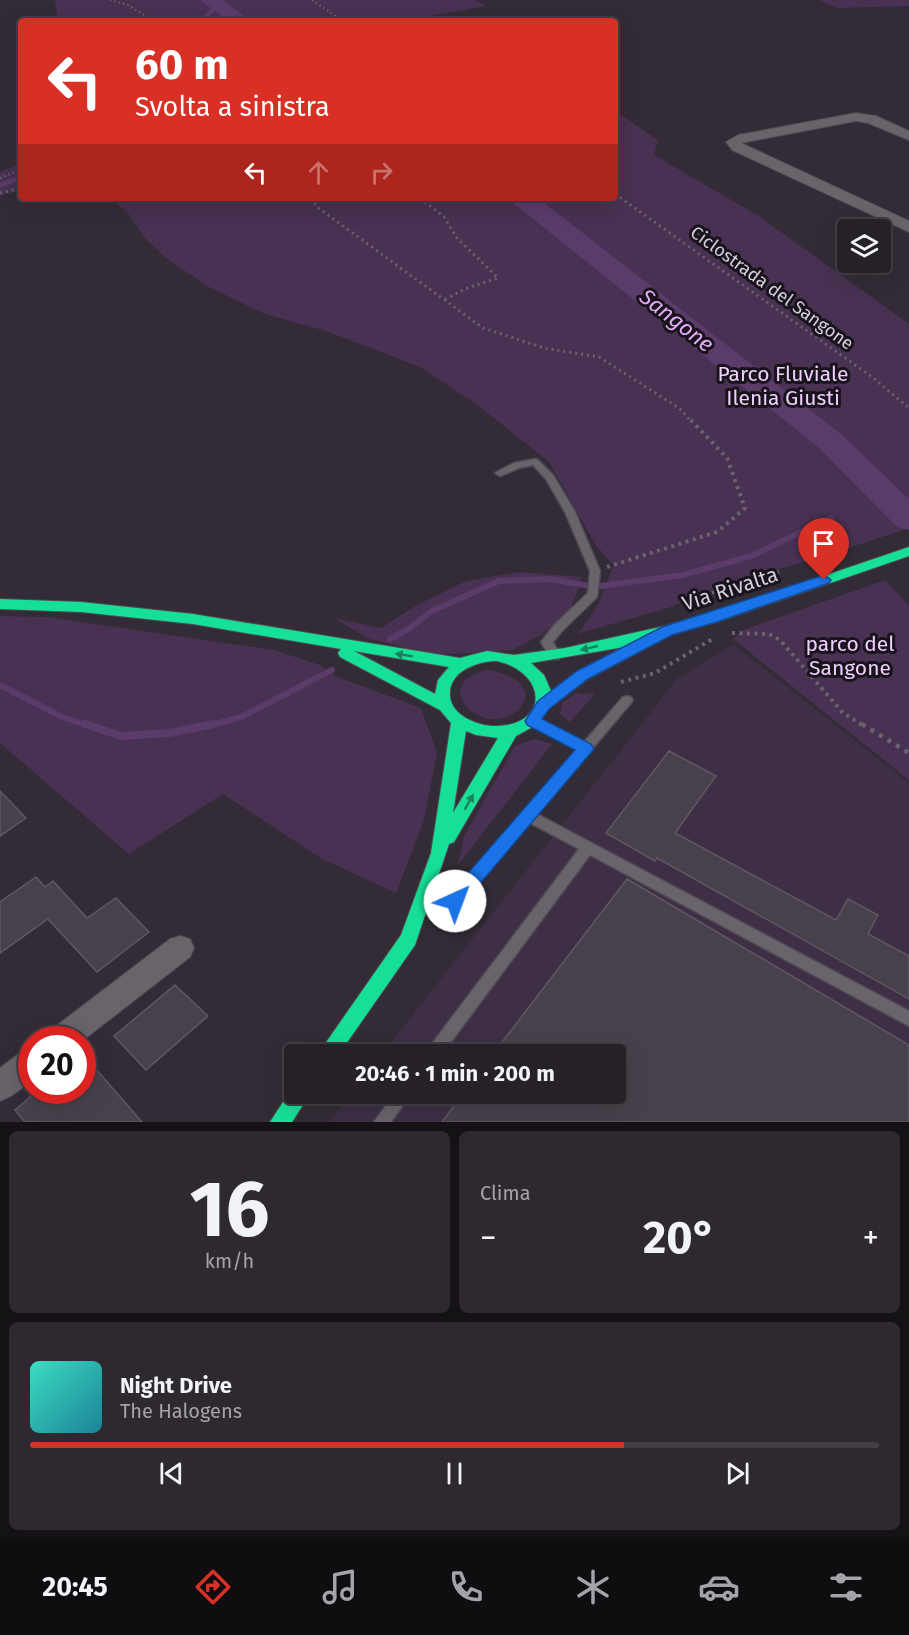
<!DOCTYPE html>
<html lang="it">
<meta charset="utf-8">
<style>
body{margin:0;font-family:"Fira Sans",sans-serif;background:#2e2930;color:#f1f3f6;height:100vh;display:flex;flex-direction:column;font-size:22px;white-space:nowrap}
*{box-sizing:border-box;margin:0}
p{font-size:20px;color:#a4a3a8}
.icon{flex:none;width:33px;height:33px;fill:none;stroke:currentColor;stroke-width:2;stroke-linecap:round;stroke-linejoin:round}
.map{position:relative;height:1122px;overflow:hidden}
.drawer{display:flex;flex-direction:column;gap:9px;padding:9px;background:#151216;flex:1}
.drawer>*{flex:none}
.top-card{position:absolute;left:18px;top:18px;width:600px;height:183px;border-radius:6px;box-shadow:0 6px 24px #0002,0 0 0 2px #423e45;background:#d93025;color:#fff;overflow:hidden}
.buttons{position:absolute;left:837px;top:219px;display:grid;gap:12px}
.buttons a{display:grid;place-items:center;width:54px;height:54px;border-radius:6px;background:#262128;box-shadow:0 6px 24px #0002,0 0 0 2px #423e45;font-size:30px}
.speed{position:absolute;left:18px;top:1026px;display:flex;gap:12px;font-size:30px;font-weight:700;text-align:center}
.speed>*{display:grid;place-content:center;width:78px;height:78px;border-radius:50%;background:#262128;box-shadow:0 6px 24px #0002,0 0 0 2px #423e45;line-height:1}
.speed .limit{border:9px solid #d22;background:#fff;color:#111}
.pin{position:absolute;display:grid;place-items:center;width:51px;height:51px;color:#fff;margin:-62px -26px;border-radius:50% 50% 50% 0;rotate:-45deg;box-shadow:0 0 6px #0007}
.pin .icon{rotate:45deg}
.me{position:absolute;width:66px;margin:-33px;rotate:43deg;stroke-linejoin:round;filter:drop-shadow(0 0 4px #0008)}
.turn{display:flex;align-items:center;gap:21px;height:126px;padding:0 18px;font-size:27px}
.turn .icon{width:78px;height:78px;stroke-width:2.5}
.turn b{display:block;font-size:42px;line-height:51px}
.lanes{display:flex;align-items:center;height:57px;padding:0 18px;background:#0003;justify-content:center;gap:30px;direction:ltr}
.lanes .off{opacity:.35}
.big{font-size:45px;font-weight:700;line-height:1.1}
.drawer .card{flex:1;display:flex;flex-direction:column;justify-content:center;gap:9px;min-width:0;padding:0 21px;border-radius:9px;background:#2e2930}
.drawer .dial{align-items:center;gap:0}
.dial b{font-size:78px;line-height:1}
.song{display:flex;align-items:center;gap:18px}
.cover{width:72px;height:72px;border-radius:9px;background:linear-gradient(135deg,hsl(170 70% 55%),hsl(190 70% 35%))}
.played{height:6px;border-radius:3px;background:linear-gradient(90deg,#d93025 70%,#423e45 70%)}
.keys{display:flex;justify-content:space-around;direction:ltr}
.heat{display:flex;justify-content:space-between;align-items:center;font-size:33px;direction:ltr}
.drawer .tiles{flex:1;display:grid;gap:9px;grid-template-columns:1fr 1fr}
.card:last-child{grid-column:span 2}
.trip{position:absolute;left:284px;top:1044px;width:342px;height:60px;border-radius:6px;background:#262128;box-shadow:0 6px 24px #0002,0 0 0 2px #423e45;font-weight:700;line-height:60px;text-align:center}
.menu{display:flex;height:96px;justify-content:space-around;align-items:center;background:#0f0d10;color:#a4a3a8}
.menu .icon{width:42px;height:42px}
.menu .active{color:#d93025}
.menu b{font-size:27px;color:#f1f3f6}
.map>svg:first-child{display:block}
.built{fill:#3e2f46}
.green{fill:#483152}
.lines{fill:none;stroke-linecap:round;stroke-linejoin:round}
.stream-far3{stroke:#5b3b6a;stroke-width:4}
.stream-far2{stroke:#5b3b6a;stroke-width:4.5}
.stream-far1{stroke:#5b3b6a;stroke-width:6}
.stream{stroke:#5b3b6a;stroke-width:8}
.river{fill:#5b3b6a;fill-rule:evenodd}
.building{fill:#48414b;stroke:#5e5861;stroke-width:1.5}
.lane-casing{stroke:#4f4a52;stroke-width:3}
.street-casing{stroke:#4f4a52;stroke-width:2}
.fast-casing{stroke:#4f4a52;stroke-width:2}
.path-far3{stroke:#69636b;stroke-width:2;stroke-dasharray:1.5 3;stroke-linecap:butt}
.path-far2{stroke:#69636b;stroke-width:3;stroke-dasharray:2 4;stroke-linecap:butt}
.path-far1{stroke:#69636b;stroke-width:4;stroke-dasharray:3 4.5;stroke-linecap:butt}
.path{stroke:#69636b;stroke-width:4.5;stroke-dasharray:4 6;stroke-linecap:butt}
.lane{fill:#69636c;fill-rule:evenodd}
.street{fill:#69636c;fill-rule:evenodd}
.fast{fill:#16e098;fill-rule:evenodd}
.oneway{fill:#178460}
.route{fill:#1a73e8;stroke:#114b97;stroke-width:1.5}
.labels{text-anchor:middle;stroke-width:6;stroke-linejoin:round;paint-order:stroke}
.far-street-label{font-size:18px;fill:#d6ceda;stroke:#19131b}
.park-label{font-size:21px;fill:#efcfff;stroke:#19131b}
.street-label{font-size:21px;fill:#d6ceda;stroke:#19131b}
.water-label{font-size:22px;font-style:italic;fill:#e3adfb;stroke:#19131b}
</style>
<div class="map">
<svg width="909" height="1122" viewBox="0 0 909 1122">
<rect width="100%" height="100%" fill="#332c36"/>
<polygon class="built" points="733,644 909,783 909,1122 329,1122 351,1094 615,1094 615,1054 382,1054 677,679"/>
<g class="green">
<polygon points="55,0 475,0 486,6 425,17 430,21 58,21"/>
<polygon points="819,0 909,0 909,6 837,8"/>
<path d="M615,111l43,29 -4,15 103,60 152,109v204l-91,30 -79,22 -71,28 -91,26c19,-21 28,-43 36,-69l-18,-21 -46,-82 -69,-55 -60,-40 -94,-36 -61,-17 -56,-27 -42,-28 -23,-22 -17,-25 -17,-14h505z"/>
<polygon points="21,163 21,190 0,196 0,172"/>
<polygon points="519,572 581,577 579,587 569,612 541,635 512,650 437,655 369,639 334,618 381,628 417,605 466,581"/>
<polygon points="885,580 909,606 909,780 733,639 743,630"/>
<polygon points="0,616 47,617 274,650 320,665 335,676 421,708 437,753 424,820 396,893 322,859 223,794 129,854 0,743"/>
<path d="M487,670c19,1 53,17 32,39 -33,34 -94,-25 -32,-39z"/>
<polygon points="576,693 595,694 570,722 560,714 562,703"/>
<polygon points="535,739 552,744 458,865 464,836 515,746"/>
</g>
<g class="lines">
<g class="stream-far3">
<polyline points="200,21 218,6"/>
<polyline points="5,183 21,178"/>
</g>
<polyline class="stream-far2" points="0,185 10,182"/>
<g class="stream-far1">
<polyline points="390,639 410,628 432,611 499,581 550,579 594,587 683,575 751,556 831,518"/>
<polyline points="0,685 62,717 90,726"/>
<polyline points="208,726 241,717 332,670"/>
</g>
<polyline class="stream" points="85,724 121,736 169,733 214,724"/>
<g class="river">
<polygon points="200,0 222,0 251,21 228,21"/>
<polygon points="510,198 538,198 841,434 909,499 909,530 897,527 819,448 513,203"/>
</g>
</g>
<g class="building">
<polygon points="669,751 716,776 675,833 836,920 848,899 878,915 868,934 909,956 909,999 657,858 655,861 606,833"/>
<polygon points="0,791 26,818 0,836"/>
<polygon points="36,877 45,887 53,881 87,918 116,898 149,932 97,972 48,919 0,953 0,902"/>
<polygon points="627,879 909,1045 909,1122 442,1122 463,1094 615,1094 615,1054 493,1054"/>
<polygon points="175,985 208,1016 146,1070 114,1036"/>
<polygon points="82,1053 142,1122 25,1122 15,1110 38,1090 82,1090"/>
</g>
<g class="lines">
<g class="lane-casing">
<g id="lane">
<polygon points="535,459 538,460 553,475 575,512 600,571 597,597 563,630 553,642 561,656 559,659 551,659 541,642 555,624 588,593 590,571 565,512 546,479 533,465 519,468 500,476 495,473 514,463"/>
<polygon points="627,696 631,697 633,700 631,703 537,814 909,1011 909,1026 590,855 442,1054 426,1054 428,1049 579,849 530,823 460,905 455,907 450,905 448,901 577,750 529,724 527,721 529,718 533,716 537,718 584,742 623,697"/>
<polygon points="394,1094 411,1094 391,1122 374,1122"/>
</g>
</g>
<g class="street-casing">
<g id="street">
<polygon points="856,113 876,116 909,131 909,140 868,123 856,121 741,143 909,221 909,232 732,150 726,142 738,135"/>
<polygon points="180,936 190,939 194,948 190,957 82,1041 46,1040 51,1030 170,939"/>
<polygon points="32,1048 32,1081 11,1096 0,1101 0,1068 21,1052"/>
</g>
</g>
<g class="fast-casing">
<g id="fast">
<path d="M909,547v9l-189,65 -89,24 6,5 -2,4 -47,25 -40,30 -12,16 -20,11 -62,106 -5,2 -34,101 -76,109h-21l83,-119 30,-82 20,-130 -11,-13 -100,-53 -2,-4 3,-4 -148,-25 -112,-12 -81,-3v-10l81,3 112,12 267,44 27,-7 27,4 51,-7 100,-22 94,-28zM624,647l-46,24 -27,20 -7,-16 -13,-12zM354,651l95,16 -11,13 -3,14zM497,661c51,12 52,64 0,65 -17,1 -46,-10 -47,-30 -2,-25 28,-35 47,-35zM466,731l10,4 22,3 -45,75z"/>
<polygon points="293,1087 294,1094 310,1094 292,1122 270,1122"/>
</g>
</g>
<g class="path-far3">
<polyline points="110,0 128,5 154,21"/>
<polyline points="312,0 343,21"/>
<polyline points="0,178 21,170"/>
</g>
<g class="path-far2">
<polyline points="0,193 21,188"/>
<polyline points="615,194 872,377 909,408"/>
<polyline points="311,198 317,207 483,328 544,348 599,357 679,408 690,420"/>
<polyline points="420,198 444,217 457,238 498,278 465,289 444,300"/>
</g>
<g class="path-far1">
<polyline points="607,567 717,532 745,508 727,458 689,418"/>
<polyline points="712,593 740,582 782,571"/>
<polyline points="732,633 769,634 780,640 843,713 864,726"/>
<polyline points="621,682 655,673 714,638"/>
</g>
<polyline class="path" points="862,724 909,753"/>
<use href="#lane" class="lane"/>
<use href="#street" class="street"/>
<use href="#fast" class="fast"/>
</g>
<defs><path id="oneway-solid" d="M-6-.8H1V-3.2L6.5 0L1 3.2V.8H-6Z" transform="scale(1.5)"/></defs>
<g class="oneway">
<use href="#oneway-solid" transform="translate(589 648) rotate(167)"/>
<use href="#oneway-solid" transform="translate(404 655) rotate(-171)"/>
<use href="#oneway-solid" transform="translate(469 802) rotate(-60)"/>
</g>
<polygon class="route" points="824,575 831,580 829,583 717,622 672,635 588,679 549,709 542,719 591,744 594,749 461,906 455,908 449,906 446,901 449,895 575,750 527,725 525,721 538,701 577,671 662,627"/>
<g class="labels">
<g class="far-street-label">
<text transform="translate(772 288) rotate(36)" y="6">Ciclostrada del Sangone</text>
</g>
<g class="park-label">
<text x="783" y="381">Parco Fluviale<tspan x="783" dy="24">Ilenia Giusti</tspan></text>
<text x="850" y="651">parco del<tspan x="850" dy="24">Sangone</tspan></text>
</g>
<g class="street-label">
<text transform="translate(730 589) rotate(-18)" y="7">Via Rivalta</text>
</g>
<g class="water-label">
<text transform="translate(677 320) rotate(38)" y="8">Sangone</text>
</g>
</g>
</svg>
<div class="buttons">
<a><svg class="icon" aria-label="layers" viewBox="0 0 24 24"><path d="M12 4l9 5-9 5-9-5zM3 14l9 5 9-5"/></svg></a>
</div>
<div class="speed"><div class="limit">20</div></div>
<div class="pin" style="left:824px;top:580px;background:#d93025"><svg class="icon" aria-label="arrive" viewBox="0 0 24 24"><path d="M6 21V4h12l-3 4 3 4H6"/></svg></div>
<svg class="me" style="left:455px;top:901px" viewBox="-20 -20 40 40"><circle r="19" fill="#fff"/><path d="M0-13L10 11 0 6-10 11z" fill="#1a73e8"/></svg>
<div class="trip">20:46 · 1 min · 200 m</div>
<div class="top-card">
<div class="turn"><svg class="icon" aria-label="left" viewBox="0 0 24 24"><path d="M17 20v-9H6M10 6l-5 5 5 5"/></svg><div><b>60 m</b>Svolta a sinistra</div></div>
<div class="lanes"><svg class="icon" aria-label="left" viewBox="0 0 24 24"><path d="M17 20v-9H6M10 6l-5 5 5 5"/></svg><svg class="icon off" aria-label="ahead" viewBox="0 0 24 24"><path d="M12 20V5M6 11l6-6 6 6"/></svg><svg class="icon off" aria-label="right" viewBox="0 0 24 24"><path d="M7 20v-9h11M14 6l5 5-5 5"/></svg></div>
</div>
</div>
<section class="drawer">
<div class="tiles">
<div class="card dial"><b>16</b><p>km/h</p></div>
<div class="card"><p>Clima</p>
<div class="heat"><a>−</a><b class="big">20°</b><a>+</a></div>
</div>
<div class="card">
<div class="song"><i class="cover"></i><div><b>Night Drive</b><p>The Halogens</p></div></div>
<div class="played"></div>
<div class="keys"><svg class="icon" aria-label="previous" viewBox="0 0 24 24"><path d="M18 5L8 12l10 7zM5 5v14"/></svg><svg class="icon" aria-label="pause" viewBox="0 0 24 24"><path d="M8 5v14M16 5v14"/></svg><svg class="icon" aria-label="next" viewBox="0 0 24 24"><path d="M6 5l10 7-10 7zM19 5v14"/></svg></div>
</div>
</div>
</section>
<nav class="menu">
<b>20:45</b>
<svg class="icon active" aria-label="directions" viewBox="0 0 24 24"><path d="M12 3l9 9-9 9-9-9zM9 14v-3h6M13 9l2 2-2 2"/></svg>
<svg class="icon" aria-label="music" viewBox="0 0 24 24"><path d="M9 18V5l10-2v13"/><circle cx="6" cy="18" r="3"/><circle cx="16" cy="16" r="3"/></svg>
<svg class="icon" aria-label="phone" viewBox="0 0 24 24"><path d="M5 4h4l2 5-3 2q2 4 5 5l2-3 5 2v4C11 20 4 13 5 4z"/></svg>
<svg class="icon" aria-label="climate" viewBox="0 0 24 24"><path d="M12 3v18M4 7l16 10M4 17L20 7"/></svg>
<svg class="icon" aria-label="car" viewBox="0 0 24 24"><path d="M5 17H2v-5l4-1 3-4h7l3 4 3 1v5h-3M9 17h6M6 11h13"/><circle cx="7" cy="17" r="2"/><circle cx="17" cy="17" r="2"/></svg>
<svg class="icon" aria-label="filters" viewBox="0 0 24 24"><path d="M4 7h16M4 17h16"/><circle cx="9" cy="7" r="2"/><circle cx="15" cy="17" r="2"/></svg>
</nav>
